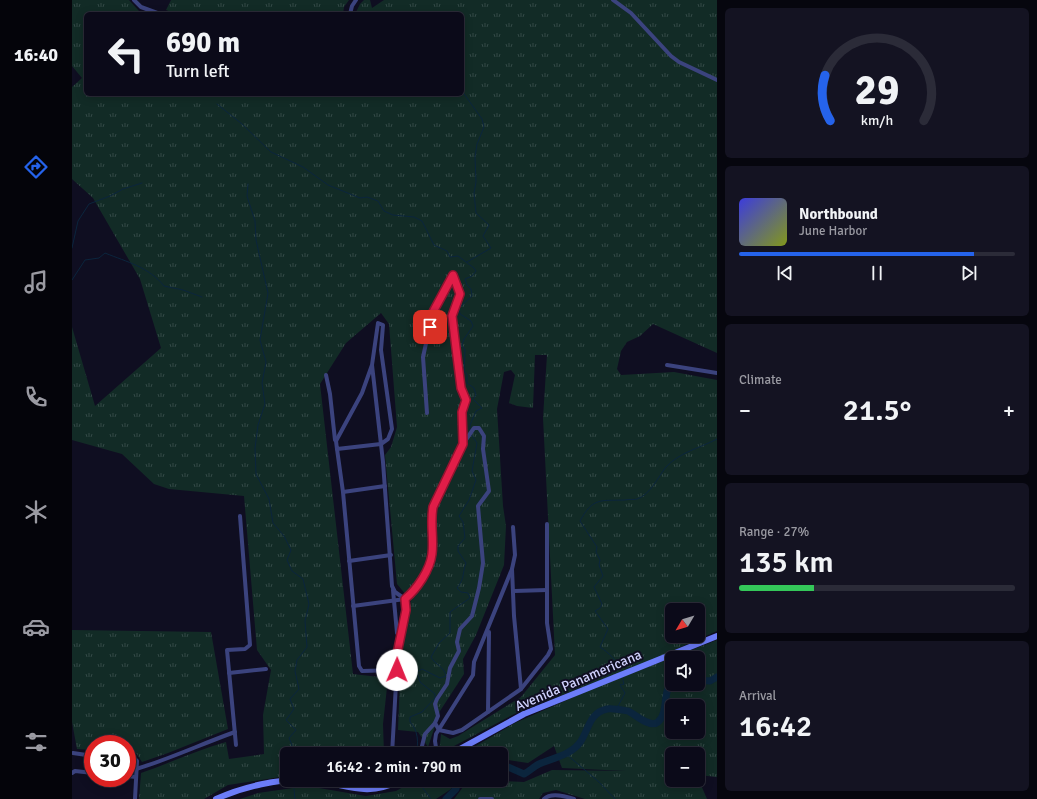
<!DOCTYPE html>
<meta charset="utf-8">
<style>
body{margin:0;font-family:Signika,sans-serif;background:#141322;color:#f1f3f6;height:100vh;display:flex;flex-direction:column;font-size:15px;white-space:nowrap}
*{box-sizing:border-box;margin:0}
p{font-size:13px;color:#9a9aa2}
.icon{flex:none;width:22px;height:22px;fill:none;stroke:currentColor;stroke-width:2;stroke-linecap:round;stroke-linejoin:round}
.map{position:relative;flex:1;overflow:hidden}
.sheet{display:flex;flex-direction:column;gap:8px;padding:8px;background:#06060e;width:320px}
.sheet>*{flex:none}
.banner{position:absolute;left:12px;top:12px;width:380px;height:84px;border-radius:6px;box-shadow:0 2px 10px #0003,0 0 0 1px #2b2b38;background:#0b0a19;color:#f1f3f6;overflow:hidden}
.needle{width:26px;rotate:232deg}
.controls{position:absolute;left:593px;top:603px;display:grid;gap:8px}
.controls a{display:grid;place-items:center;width:40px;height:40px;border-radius:6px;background:#0b0a19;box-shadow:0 2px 10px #0003,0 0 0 1px #2b2b38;font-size:20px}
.speed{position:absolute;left:12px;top:735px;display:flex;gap:8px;font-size:20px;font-weight:700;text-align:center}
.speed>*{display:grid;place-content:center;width:52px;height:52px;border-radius:50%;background:#0b0a19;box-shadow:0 2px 10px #0003,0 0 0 1px #2b2b38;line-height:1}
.speed .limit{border:6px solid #d22;background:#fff;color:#111}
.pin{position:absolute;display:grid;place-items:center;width:34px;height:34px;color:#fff;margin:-17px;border-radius:8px;box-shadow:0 2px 6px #0006}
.me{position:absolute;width:44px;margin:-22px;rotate:1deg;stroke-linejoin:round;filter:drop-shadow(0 0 3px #0008)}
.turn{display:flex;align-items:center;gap:14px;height:84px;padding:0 16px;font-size:18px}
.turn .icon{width:52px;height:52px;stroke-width:2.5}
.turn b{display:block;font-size:28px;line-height:34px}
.big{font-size:30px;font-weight:600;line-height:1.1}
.sheet .widget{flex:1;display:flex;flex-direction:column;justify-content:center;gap:6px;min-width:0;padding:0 14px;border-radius:6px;background:#141322}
.sheet .dial{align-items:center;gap:0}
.dial svg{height:104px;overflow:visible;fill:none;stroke:#2b2b38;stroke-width:7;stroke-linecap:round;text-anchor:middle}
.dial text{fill:#f1f3f6;stroke:none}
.song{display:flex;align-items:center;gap:12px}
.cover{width:48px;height:48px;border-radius:6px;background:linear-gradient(135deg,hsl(240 70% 55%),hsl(70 70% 35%))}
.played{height:4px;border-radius:2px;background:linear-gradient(90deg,#2563eb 85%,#2b2b38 85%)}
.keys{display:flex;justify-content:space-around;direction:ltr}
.heat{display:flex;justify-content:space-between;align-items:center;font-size:22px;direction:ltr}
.charge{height:6px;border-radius:3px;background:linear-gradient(90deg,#34c759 27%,#2b2b38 0)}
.trip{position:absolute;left:208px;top:747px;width:228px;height:40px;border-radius:6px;background:#0b0a19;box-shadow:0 2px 10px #0003,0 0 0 1px #2b2b38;font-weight:600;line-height:40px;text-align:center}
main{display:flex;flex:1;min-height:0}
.menu{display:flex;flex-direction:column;width:72px;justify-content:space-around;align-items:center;background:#04040a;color:#9a9aa2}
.menu .icon{width:28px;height:28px}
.menu .active{color:#2563eb}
.menu b{font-size:18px;color:#f1f3f6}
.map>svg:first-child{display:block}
.grass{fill:url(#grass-tufts);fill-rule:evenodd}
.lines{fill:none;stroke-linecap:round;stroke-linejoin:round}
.stream{stroke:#0b253d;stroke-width:1}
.river{stroke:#0b253d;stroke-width:7}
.minor{stroke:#3b437e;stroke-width:4}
.secondary{stroke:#6c7df9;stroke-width:6}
.route-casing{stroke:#92132f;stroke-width:10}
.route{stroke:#e11d48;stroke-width:7}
.labels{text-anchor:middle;stroke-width:4;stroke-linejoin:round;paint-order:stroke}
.street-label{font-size:14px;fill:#d0d2fd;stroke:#0f0e21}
</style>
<main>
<nav class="menu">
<b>16:40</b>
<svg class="icon active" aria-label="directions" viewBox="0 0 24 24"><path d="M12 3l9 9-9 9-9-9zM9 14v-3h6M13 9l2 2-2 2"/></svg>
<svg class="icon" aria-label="music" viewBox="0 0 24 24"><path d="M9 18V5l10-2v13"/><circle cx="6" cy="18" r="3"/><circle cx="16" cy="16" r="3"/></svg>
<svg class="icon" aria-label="phone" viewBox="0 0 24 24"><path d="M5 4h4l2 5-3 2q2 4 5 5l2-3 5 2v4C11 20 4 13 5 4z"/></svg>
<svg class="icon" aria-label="climate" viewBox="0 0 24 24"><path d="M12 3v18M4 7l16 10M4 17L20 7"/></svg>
<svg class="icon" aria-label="car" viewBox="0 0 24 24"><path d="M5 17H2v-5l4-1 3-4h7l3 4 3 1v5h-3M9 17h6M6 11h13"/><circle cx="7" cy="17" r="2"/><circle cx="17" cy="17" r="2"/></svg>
<svg class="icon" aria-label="filters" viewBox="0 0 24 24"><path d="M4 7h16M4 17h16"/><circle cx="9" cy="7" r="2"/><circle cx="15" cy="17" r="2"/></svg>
</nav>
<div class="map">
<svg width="645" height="799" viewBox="0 0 645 799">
<defs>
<pattern id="grass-tufts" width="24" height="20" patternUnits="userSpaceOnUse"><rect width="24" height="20" fill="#122b26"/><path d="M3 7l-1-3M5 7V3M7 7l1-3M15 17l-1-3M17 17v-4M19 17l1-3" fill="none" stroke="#334946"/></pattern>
</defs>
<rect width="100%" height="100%" fill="#0f0e21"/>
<g class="grass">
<path d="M0,0h57l10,11 -7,3h-46v80h376v-80h-107l5,-10 4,-4h6l2,8 12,-8h333v353l-64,-29 -13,12 -13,6 -6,9 -4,18 4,6 53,-3 43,8v251l-72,32 -127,49 -79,42 2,-20 9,5 8,-3 63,-39 34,-42 -12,-237 4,-63h-12l-2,53 -16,-2 -8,-3 6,-28 -4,-5 -7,2 -7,37 6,97 3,20 -2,39 -28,70 -13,24 1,15 -24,37 -12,36 -10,-15 -20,-2 3,-78 10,-51 -14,-17 -12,-129 6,-8 6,-20 -8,-103 -8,-11 -35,30 -26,41 33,290 35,4 -5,46 1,30h-97v22l-59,9 -24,14h-65l2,-26c29,-10 56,-23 85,-31l3,17 35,-5 -1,-39 8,-45 -14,-20 -13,-154 -75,-7 -15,-5 -32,-30 -50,-14v-113l23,79 66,-58 -21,-69 -47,-81 -21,-19v-92l10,-9 -10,-12zM600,610h26v26h-26z"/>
<polygon points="99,0 277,0 272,7 271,14 104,14 94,10"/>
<polygon points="0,630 139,632 156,729 96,753 70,762 64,753 55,753 55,744 21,744 21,750 5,749 0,722"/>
<path d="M645,640v137l-19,-2v-21h-26v26h26v-2l9,21h-122l-29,-9 -13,3 -4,6h-85l9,-12 10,-7 51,2 28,-12 75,1 -65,-3 -8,-22 -26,17 -27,-4v-5h-39l53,-31 77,-34zM600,658h26v26h-26zM600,706h26v26h-26z"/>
<polygon points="262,780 313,780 313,781 288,784"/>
<polygon points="344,780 381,780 379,789 364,799 168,799 186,793 235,786 294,796 324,791"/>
</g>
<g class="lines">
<g class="stream">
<polyline points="390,91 410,119 412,127 405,144 403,157 404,182 402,193 404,213 417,225 411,236 419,248 395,262"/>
<polyline points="145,104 170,124 199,152 231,167 256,185 288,198 295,197 306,201 312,211 321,215 342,217 350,221 362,245 375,251 378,257 386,256 402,268 404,271 400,276 393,279 395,285 399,289 400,296 387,308 388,314 399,321 401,326 392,339 390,345 393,350 392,371 395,375 395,383 402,388 404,395 401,399 410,408 404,411 398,425 398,431"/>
<polyline points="176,184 175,196 183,221 184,240 196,293 188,340 194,362 190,383 193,404 186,425 183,448 184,474 197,499 201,523 212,536 219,550 215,560 220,571 231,579 237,604 233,621 235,647 225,660 223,671 227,689 218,699 222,709 214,720 224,730 217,738 220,745 217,754"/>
<polyline points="0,248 6,221 17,204 38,196 51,189 70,183"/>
<path d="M0,280l13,-20 14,-2 6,-5c22,9 44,14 59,33l19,4 19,7"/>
<path d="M549,672c-3,-11 -12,-19 -21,-25l8,-18 -13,-18 5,-3 2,-4 -8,-17 9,-11 -4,-11 1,-5 -4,-8 1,-5 -17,-26c13,-24 20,-20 45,-21 4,-1 9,0 12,-1 13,-4 21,-22 29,-32 14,-15 34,-19 51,-28"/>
<polyline points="544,710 553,693 548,685 552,684 550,677"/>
<path d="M344,754c3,-11 2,-24 -6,-32v-5l12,-5 13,-14v-4l-15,-12 -3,-10 5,-3 18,9 6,-2c-2,-10 -11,-11 -15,-19l8,-14 11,-10v-21l20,-14 -2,-5 -7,-1 -4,-4c8,-10 5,-14 9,-25l-8,-12v-5l7,-8 -2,-16 -4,-6 10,-16 7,-20 -4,-9 5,-28 -6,-9"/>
<polyline points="494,754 527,782 543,799"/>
<polyline points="345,780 359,799"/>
<polyline points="222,789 223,799"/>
</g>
<g class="river">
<polyline points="626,680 638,681 645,677"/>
<path d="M429,768l7,-1 16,7c6,-3 9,-7 15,-10 14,-6 33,-9 42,-23 8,-12 8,-28 26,-32 5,-1 15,1 21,2 7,3 22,18 30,11 11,-10 4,-30 14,-40"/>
<polyline points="374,799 384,789 386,780"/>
</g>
<g class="minor">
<polyline points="62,0 69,7 88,14"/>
<polyline points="541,0 559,13 599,56 607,62 645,80"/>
<polyline points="278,14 280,6 284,0"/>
<polyline points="300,365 290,393 264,441 265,449 309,444 316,439 320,429 309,350 311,325 306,323 300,365 311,462 320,586 323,592 333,599 334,604 326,649 320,754"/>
<polyline points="595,365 645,373"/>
<polyline points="254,375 258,394 263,440"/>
<polyline points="391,444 402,428 407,428 412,436 411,449 417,491 406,506 411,563 407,588 400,616 388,629 385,642 387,651 378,668 375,684 365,699 363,704 366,716 363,723 367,730 381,733 390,730 449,689 476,655 479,649 475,623 475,524"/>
<polyline points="265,449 271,492 287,666 290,671 325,670"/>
<polyline points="271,492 313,486"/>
<polyline points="441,527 443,555 440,569 442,616 449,689"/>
<polyline points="277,561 319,555"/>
<polyline points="321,590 325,633"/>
<polyline points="442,591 475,590"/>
<path d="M281,606l52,-7c11,-10 25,-29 27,-45 2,-16 -2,-31 1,-47l30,-63 -1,-31 4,-13 -5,-12 -9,-73 8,-21 -7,-19 -20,37 -10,45 4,56"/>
<polyline points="157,673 194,669"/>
<polyline points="416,712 417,632"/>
<polyline points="164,745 155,650 173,649 178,645 168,516"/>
<polyline points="1,753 21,756"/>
<polyline points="348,754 353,734 363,723"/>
<polyline points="365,754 363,741 364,734 401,675 402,662 440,569"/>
<polyline points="55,758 63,759 65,761 63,799"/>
<path d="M64,769c34,-10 65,-25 99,-37"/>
<polyline points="0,773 3,771 21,773"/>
<polyline points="55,776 64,777"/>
<polyline points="408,799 420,799"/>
<path d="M472,799c7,-7 21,-3 30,0"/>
</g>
<g class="secondary">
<polyline points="379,754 452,714 645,636"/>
<path d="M144,799c26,-12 64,-21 93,-19 38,3 53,19 93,0"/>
</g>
</g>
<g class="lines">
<g class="route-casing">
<path id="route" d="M325,670l1,-21 8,-39 -1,-11c12,-10 25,-29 27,-45 2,-16 -2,-31 1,-47l30,-63 -1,-32 4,-12 -5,-12 -9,-72 8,-22 -7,-19 -20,37 -3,15"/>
</g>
<use href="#route" class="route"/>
</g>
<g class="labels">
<g class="street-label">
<text transform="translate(506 680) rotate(-23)" y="5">Avenida Panamericana</text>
</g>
</g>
</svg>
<div class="controls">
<a><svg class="needle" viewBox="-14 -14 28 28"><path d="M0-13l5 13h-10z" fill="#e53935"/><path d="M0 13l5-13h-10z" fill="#9a9aa2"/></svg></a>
<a><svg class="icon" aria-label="sound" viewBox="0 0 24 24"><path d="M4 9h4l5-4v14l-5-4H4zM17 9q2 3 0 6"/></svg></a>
<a>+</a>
<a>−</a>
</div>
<div class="speed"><div class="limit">30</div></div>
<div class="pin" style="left:358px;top:327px;background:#d93025"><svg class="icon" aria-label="arrive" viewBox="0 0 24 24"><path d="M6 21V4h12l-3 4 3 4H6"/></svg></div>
<svg class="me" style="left:325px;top:670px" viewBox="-20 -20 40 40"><circle r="19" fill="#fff"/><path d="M0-13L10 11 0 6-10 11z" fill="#e11d48"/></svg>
<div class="trip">16:42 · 2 min · 790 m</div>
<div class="banner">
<div class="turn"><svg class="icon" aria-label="left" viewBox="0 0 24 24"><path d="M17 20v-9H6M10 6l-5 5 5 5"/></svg><div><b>690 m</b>Turn left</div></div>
</div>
</div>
<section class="sheet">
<div class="widget dial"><svg viewBox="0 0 100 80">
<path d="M14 69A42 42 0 1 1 86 69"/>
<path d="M14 69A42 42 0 0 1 10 34" stroke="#2563eb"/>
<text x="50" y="56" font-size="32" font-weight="700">29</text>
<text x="50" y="72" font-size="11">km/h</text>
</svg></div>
<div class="widget">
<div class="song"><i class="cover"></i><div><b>Northbound</b><p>June Harbor</p></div></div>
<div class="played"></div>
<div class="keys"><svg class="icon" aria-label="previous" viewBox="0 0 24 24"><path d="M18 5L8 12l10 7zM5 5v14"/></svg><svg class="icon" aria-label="pause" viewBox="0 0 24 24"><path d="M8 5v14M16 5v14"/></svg><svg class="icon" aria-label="next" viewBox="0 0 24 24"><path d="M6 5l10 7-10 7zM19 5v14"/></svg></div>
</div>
<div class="widget"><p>Climate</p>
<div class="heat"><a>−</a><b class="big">21.5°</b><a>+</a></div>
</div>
<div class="widget"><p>Range · 27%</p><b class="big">135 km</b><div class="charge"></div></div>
<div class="widget"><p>Arrival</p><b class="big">16:42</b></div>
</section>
</main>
